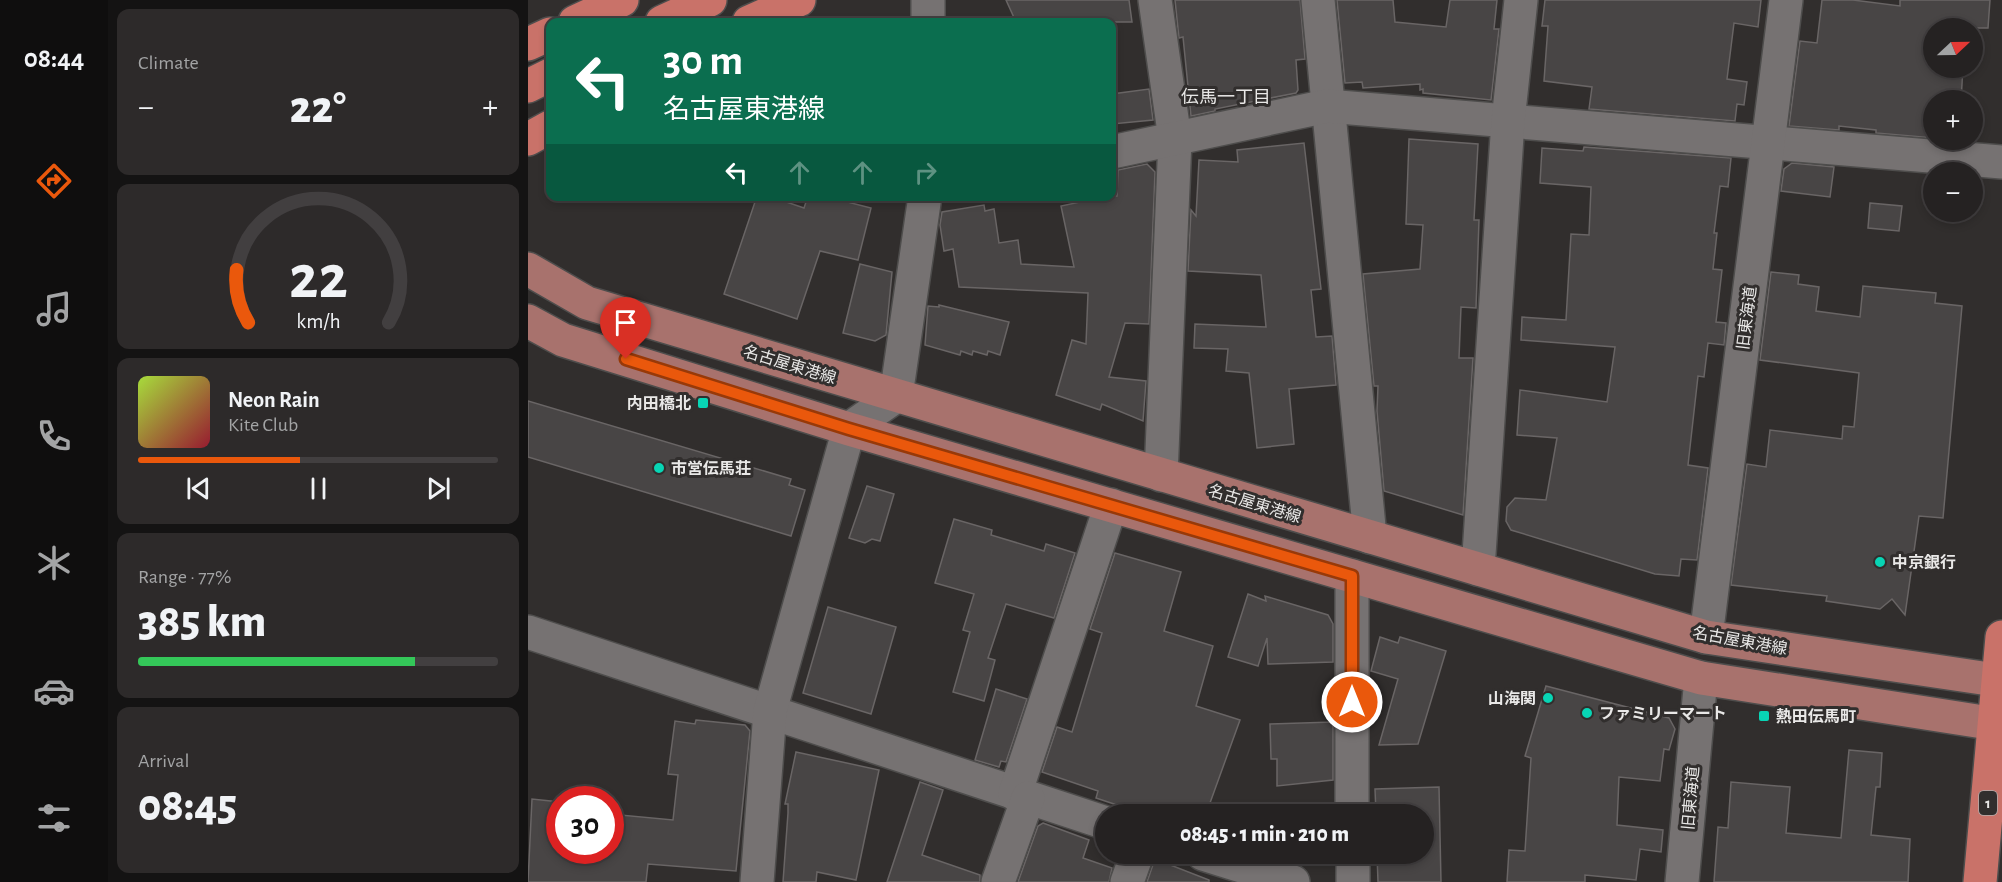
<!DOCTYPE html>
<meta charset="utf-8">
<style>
body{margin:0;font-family:"Alegreya Sans","Noto Sans JP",sans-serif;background:#2d2a2a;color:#f1f3f6;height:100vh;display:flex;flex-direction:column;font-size:22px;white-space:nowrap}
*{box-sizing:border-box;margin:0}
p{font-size:20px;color:#a3a4a5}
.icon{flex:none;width:33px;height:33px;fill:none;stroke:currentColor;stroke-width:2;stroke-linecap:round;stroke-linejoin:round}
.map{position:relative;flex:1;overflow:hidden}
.details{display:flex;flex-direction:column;gap:9px;padding:9px;background:#141313;width:420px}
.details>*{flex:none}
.banner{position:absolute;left:18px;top:18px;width:570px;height:183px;border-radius:12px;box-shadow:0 3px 9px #0003,0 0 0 2px #423f40;background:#0b6e4f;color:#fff;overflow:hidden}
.needle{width:39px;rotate:68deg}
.fabs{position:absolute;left:1395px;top:18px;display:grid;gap:12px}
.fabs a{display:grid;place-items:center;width:60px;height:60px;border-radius:50%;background:#252222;box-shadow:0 3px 9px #0003,0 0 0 2px #423f40;font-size:30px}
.speed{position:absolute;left:18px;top:786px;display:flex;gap:12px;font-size:30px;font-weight:700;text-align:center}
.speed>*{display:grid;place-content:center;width:78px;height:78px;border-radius:50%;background:#252222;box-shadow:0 3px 9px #0003,0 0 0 2px #423f40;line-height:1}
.speed .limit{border:9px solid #d22;background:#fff;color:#111}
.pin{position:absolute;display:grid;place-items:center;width:51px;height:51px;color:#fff;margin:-62px -26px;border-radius:50% 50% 50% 0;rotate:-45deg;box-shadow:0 0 6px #0007}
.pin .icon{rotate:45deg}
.me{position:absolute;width:66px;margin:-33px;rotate:0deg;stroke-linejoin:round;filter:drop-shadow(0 0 4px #0008)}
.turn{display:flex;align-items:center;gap:21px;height:126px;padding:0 18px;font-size:27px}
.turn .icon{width:78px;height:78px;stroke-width:2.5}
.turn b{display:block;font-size:42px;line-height:51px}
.lanes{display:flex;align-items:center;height:57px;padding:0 18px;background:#0003;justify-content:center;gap:30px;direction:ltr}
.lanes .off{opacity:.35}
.big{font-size:45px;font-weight:800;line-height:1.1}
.details .tile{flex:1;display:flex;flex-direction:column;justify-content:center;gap:9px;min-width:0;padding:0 21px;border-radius:12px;background:#2d2a2a}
.details .dial{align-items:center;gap:0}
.dial svg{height:156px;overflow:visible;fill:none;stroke:#423f40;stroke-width:7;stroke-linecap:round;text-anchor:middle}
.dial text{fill:#f1f3f6;stroke:none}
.song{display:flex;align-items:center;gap:18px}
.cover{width:72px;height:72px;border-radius:9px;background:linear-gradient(135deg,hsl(80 70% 55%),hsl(350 70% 35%))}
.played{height:6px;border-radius:3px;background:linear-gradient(90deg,#ea580c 45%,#423f40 45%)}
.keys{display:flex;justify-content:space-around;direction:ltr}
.heat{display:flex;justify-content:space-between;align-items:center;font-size:33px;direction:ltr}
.charge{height:9px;border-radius:4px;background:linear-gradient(90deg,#34c759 77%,#423f40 0)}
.trip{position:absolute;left:567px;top:804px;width:339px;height:60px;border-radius:30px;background:#252222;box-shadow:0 3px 9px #0003,0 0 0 2px #423f40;font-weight:800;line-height:60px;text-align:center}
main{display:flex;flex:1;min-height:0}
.tabs{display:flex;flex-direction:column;width:108px;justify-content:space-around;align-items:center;background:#0f0e0e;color:#a3a4a5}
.tabs .icon{width:42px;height:42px}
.tabs .selected{color:#ea580c}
.tabs b{font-size:27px;color:#f1f3f6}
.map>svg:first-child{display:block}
.building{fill:#484545;stroke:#696565;stroke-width:1.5}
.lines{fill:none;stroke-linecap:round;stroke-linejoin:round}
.minor-casing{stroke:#4e4d4c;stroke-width:36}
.major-casing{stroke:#4e4d4c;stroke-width:36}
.highway-casing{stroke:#4e4d4c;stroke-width:36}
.minor{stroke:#767272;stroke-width:33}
.major{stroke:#a8726d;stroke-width:33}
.highway{stroke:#c97269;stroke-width:33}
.route-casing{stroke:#983908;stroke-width:15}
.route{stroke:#ea580c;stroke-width:10}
.poi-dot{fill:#08d5b5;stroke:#312e2d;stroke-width:2}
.labels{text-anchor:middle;stroke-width:6;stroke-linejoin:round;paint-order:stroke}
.shield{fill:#312e2d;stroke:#b2b0af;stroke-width:1.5}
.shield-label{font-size:15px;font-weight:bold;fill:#e9e8e7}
.street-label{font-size:16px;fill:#e9e8e7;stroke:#312e2d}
.poi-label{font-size:16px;font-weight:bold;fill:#e9e8e7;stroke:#312e2d;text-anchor:start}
.neighbourhood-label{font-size:18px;fill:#e9e8e7;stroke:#312e2d}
</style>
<main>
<nav class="tabs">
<b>08:44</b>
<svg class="icon selected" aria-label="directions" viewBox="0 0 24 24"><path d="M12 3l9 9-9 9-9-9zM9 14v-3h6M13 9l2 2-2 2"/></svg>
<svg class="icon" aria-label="music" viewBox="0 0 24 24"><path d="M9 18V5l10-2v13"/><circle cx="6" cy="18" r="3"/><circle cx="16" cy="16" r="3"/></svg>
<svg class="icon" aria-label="phone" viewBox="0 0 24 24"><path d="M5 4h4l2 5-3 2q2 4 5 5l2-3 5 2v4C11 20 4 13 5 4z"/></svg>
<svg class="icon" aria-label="climate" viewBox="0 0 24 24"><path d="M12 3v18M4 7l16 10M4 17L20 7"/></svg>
<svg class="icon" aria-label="car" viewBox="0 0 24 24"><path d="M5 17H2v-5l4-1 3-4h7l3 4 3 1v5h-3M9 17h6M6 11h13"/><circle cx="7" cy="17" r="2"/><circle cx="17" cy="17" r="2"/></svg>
<svg class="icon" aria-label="filters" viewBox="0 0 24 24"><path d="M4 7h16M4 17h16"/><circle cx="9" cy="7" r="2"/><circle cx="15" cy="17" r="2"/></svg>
</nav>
<section class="details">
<div class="tile"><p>Climate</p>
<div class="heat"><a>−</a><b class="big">22°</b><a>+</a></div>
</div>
<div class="tile dial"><svg viewBox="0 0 100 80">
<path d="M14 69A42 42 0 1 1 86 69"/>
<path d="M14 69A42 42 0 0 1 8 42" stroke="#ea580c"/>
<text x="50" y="56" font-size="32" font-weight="700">22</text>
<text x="50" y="72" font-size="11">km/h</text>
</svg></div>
<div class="tile">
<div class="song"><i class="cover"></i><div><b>Neon Rain</b><p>Kite Club</p></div></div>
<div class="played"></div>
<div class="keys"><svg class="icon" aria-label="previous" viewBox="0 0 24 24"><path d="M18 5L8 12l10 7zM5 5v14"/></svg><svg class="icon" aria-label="pause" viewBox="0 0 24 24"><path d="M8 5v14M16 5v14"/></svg><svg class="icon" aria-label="next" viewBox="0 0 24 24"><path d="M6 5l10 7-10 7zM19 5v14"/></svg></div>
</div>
<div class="tile"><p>Range · 77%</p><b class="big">385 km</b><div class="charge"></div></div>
<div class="tile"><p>Arrival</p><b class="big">08:45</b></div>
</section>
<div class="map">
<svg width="1474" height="882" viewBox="0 0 1474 882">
<rect width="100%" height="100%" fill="#312e2d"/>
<g class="building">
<polygon points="478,0 601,0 604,22 488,22"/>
<polygon points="647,0 772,0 777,59 768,60 770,90 768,93 687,109 687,111 663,116 655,37 651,38"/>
<polygon points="809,0 865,0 867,22 918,27 922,0 969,0 966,29 971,29 963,100 895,93 895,89 892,90 892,84 835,88 834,82 817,83"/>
<polygon points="1017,0 1233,0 1230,27 1206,23 1199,79 1219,82 1216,105 1209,104 1207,121 1061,109 1064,87 1016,81 1020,26 1014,26"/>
<polygon points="1294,0 1325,0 1372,6 1372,0 1462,0 1460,28 1406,28 1406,68 1435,68 1433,100 1406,100 1406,138 1348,133 1348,130 1311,126 1311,130 1261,126 1272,41 1289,43"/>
<polygon points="621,89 625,120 584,124 584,94"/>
<polygon points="881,139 950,144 946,220 951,220 948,308 933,307 931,358 945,358 935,515 856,491 849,411 850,386 846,386 835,274 892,269 895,225 878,224"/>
<polygon points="776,143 793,289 783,290 788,337 804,336 808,385 761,389 766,444 729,448 721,373 698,371 700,349 666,348 667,324 738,327 733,275 660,271 663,210 668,216 671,160 710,162 709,150"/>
<polygon points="1056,147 1203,158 1200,187 1192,186 1186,233 1189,233 1185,269 1194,270 1188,322 1198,323 1196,345 1180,343 1176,377 1170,376 1160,465 1180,468 1169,560 1153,559 1151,576 1127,574 983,530 978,521 979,507 987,498 1018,500 1029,438 989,435 992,390 1079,402 1087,347 993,340 994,317 1038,320 1043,234 1061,235 1063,187 1012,183 1014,148 1055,151"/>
<polygon points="1264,163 1306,167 1302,197 1253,191 1256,169"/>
<polygon points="619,164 627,172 621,324 597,323 581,377 618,381 615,421 574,404 572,410 528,395 544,340 558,344 560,293 431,287 425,249 416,251 412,225 414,212 456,205 457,211 466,209 471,243 490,240 493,264 546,267 533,206 557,201 556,196 589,196 590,170"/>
<polygon points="229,196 241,196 276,208 280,196 296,196 343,208 330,260 292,251 269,319 196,294"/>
<polygon points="1342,203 1374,206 1371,231 1340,228"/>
<polygon points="332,264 364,272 358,335 347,341 315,333"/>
<polygon points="1243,272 1271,275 1270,284 1291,287 1288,311 1332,317 1335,286 1408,293 1407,303 1434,306 1415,518 1391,516 1377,615 1364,599 1352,609 1298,601 1299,596 1203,585 1219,464 1238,467 1242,430 1314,439 1315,426 1326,427 1331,373 1232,360"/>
<polygon points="411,305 481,322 472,355 460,351 459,355 445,351 444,355 433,351 432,355 397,345 400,306 411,307"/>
<polygon points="0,401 263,479 261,485 277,490 263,536 0,457"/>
<polygon points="339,486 366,494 352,541 344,539 337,543 321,538"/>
<polygon points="426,519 464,530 463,535 516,551 518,544 547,553 526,618 478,604 460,658 467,660 456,701 425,692 442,632 435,630 446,594 407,583"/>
<polygon points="587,553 653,572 636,631 685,646 668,706 712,720 678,814 616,814 568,798 570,791 514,772 529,727 544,732 574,633 562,629"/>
<polygon points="720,594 738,601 737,596 800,615 805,624 805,662 740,664 739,638 730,666 700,657"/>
<polygon points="300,607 368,627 343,714 275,693"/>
<polygon points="852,637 870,643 872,637 918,651 890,744 851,745 870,679 843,671"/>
<polygon points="1018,686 1141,718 1147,729 1141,750 1136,749 1132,781 1091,777 1089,825 1135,830 1133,852 1112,849 1108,880 1057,875 1057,882 979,882 981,850 997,851 1003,758 997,756"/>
<polygon points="468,689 499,699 478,762 473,761 471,767 447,760"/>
<polygon points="168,720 217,725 222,731 208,871 120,864 118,882 0,882 4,799 32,802 32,850 82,850 82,814 145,820 150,775 140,774 147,721 167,724"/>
<polygon points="805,722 805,780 749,786 749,759 743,759 742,724"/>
<polygon points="1321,750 1354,753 1352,787 1348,787 1343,835 1382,839 1380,882 1186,882 1190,827 1200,828 1203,782 1262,787 1258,833 1313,838"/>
<polygon points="268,752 351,770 328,880 289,872 288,882 255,882 260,813 260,804 257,804"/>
<polygon points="392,782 415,790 394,855 452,875 452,882 359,882"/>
<polygon points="911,787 913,882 850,882 849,854 896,854 896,814 848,814 847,789"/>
<polygon points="515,823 561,840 555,858 584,868 581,882 490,882 510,826"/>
<polygon points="627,859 681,880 681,882 619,882"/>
</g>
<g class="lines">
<g class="minor-casing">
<g id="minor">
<polyline points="627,0 647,139 633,475"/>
<polyline points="790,0 842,537"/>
<polyline points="400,22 400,0"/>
<polyline points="584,152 799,106 1474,162"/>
<polyline points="950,569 980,121 993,0"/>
<polyline points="824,576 824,814"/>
<polyline points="0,632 578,823"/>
<polyline points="1178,637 1258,0"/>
<polyline points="487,794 583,505"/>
<polyline points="675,854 765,882"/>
<polyline points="825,854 825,882"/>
<polyline points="229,882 242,711 321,429 368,396 397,196"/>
<polyline points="470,882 500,798"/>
<polyline points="599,882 609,854"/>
<polyline points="1154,882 1173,678"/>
</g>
</g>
<g class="major-casing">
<g id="major">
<polyline points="0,269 59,303 1178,637 1474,681"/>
<polyline points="0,321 35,340 321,429 1173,678 1474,725"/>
</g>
</g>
<g class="highway-casing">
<g id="highway">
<polyline points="47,22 94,0"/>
<polyline points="134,22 182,0"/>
<polyline points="221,22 271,0"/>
<polyline points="0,44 22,34"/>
<polyline points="0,86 22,75"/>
<polyline points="0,139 22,127"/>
<polyline points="1452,882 1474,637"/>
</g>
</g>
<use href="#minor" class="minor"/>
<use href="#major" class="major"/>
<use href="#highway" class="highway"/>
</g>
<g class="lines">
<g class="route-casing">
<polyline id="route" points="98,359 321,429 824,576 824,702"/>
</g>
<use href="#route" class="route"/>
</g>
<g class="poi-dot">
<rect x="169" y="397" width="12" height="12" rx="3"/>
<circle cx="131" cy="468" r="6"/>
<circle cx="1352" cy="562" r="6"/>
<circle cx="1020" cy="698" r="6"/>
<circle cx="1059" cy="713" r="6"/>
<rect x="1230" y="710" width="12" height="12" rx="3"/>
</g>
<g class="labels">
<rect class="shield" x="1451" y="791" width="18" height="24" rx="4.5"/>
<g class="shield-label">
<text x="1460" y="808">1</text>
</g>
<g class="street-label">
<text transform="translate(1218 318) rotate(-83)" y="6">旧東海道</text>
<text transform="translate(262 364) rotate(17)" y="6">名古屋東港線</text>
<text transform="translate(727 503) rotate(17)" y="6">名古屋東港線</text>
<text transform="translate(1212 640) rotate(10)" y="6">名古屋東港線</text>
<text transform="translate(1162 798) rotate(-85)" y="6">旧東海道</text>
</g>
<g class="poi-label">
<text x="163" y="409" text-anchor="end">内田橋北</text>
<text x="143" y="474">市営伝馬荘</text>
<text x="1364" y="568">中京銀行</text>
<text x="1008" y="704" text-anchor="end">山海関</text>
<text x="1071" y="719">ファミリーマート</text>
<text x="1248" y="722">熱田伝馬町</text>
</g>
<g class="neighbourhood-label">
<text x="698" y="103">伝馬一丁目</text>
</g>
</g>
</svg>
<div class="fabs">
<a><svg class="needle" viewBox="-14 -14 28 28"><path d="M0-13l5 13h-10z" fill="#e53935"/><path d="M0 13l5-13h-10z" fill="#a3a4a5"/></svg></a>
<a>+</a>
<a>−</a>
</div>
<div class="speed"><div class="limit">30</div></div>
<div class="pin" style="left:98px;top:359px;background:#d93025"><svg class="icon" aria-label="arrive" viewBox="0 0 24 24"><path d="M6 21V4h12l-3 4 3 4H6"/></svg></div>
<svg class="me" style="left:824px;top:702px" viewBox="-20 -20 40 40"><circle r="17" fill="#ea580c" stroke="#fff" stroke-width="3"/><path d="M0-11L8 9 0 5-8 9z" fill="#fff"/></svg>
<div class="trip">08:45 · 1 min · 210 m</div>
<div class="banner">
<div class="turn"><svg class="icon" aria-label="left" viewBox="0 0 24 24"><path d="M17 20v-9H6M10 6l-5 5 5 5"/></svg><div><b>30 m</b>名古屋東港線</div></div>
<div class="lanes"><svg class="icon" aria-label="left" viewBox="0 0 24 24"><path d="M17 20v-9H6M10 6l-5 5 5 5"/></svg><svg class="icon off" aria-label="ahead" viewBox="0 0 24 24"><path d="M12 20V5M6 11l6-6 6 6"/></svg><svg class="icon off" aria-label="ahead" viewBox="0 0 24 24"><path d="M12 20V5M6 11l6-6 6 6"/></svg><svg class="icon off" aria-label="right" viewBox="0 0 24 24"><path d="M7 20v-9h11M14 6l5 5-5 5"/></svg></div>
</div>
</div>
</main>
